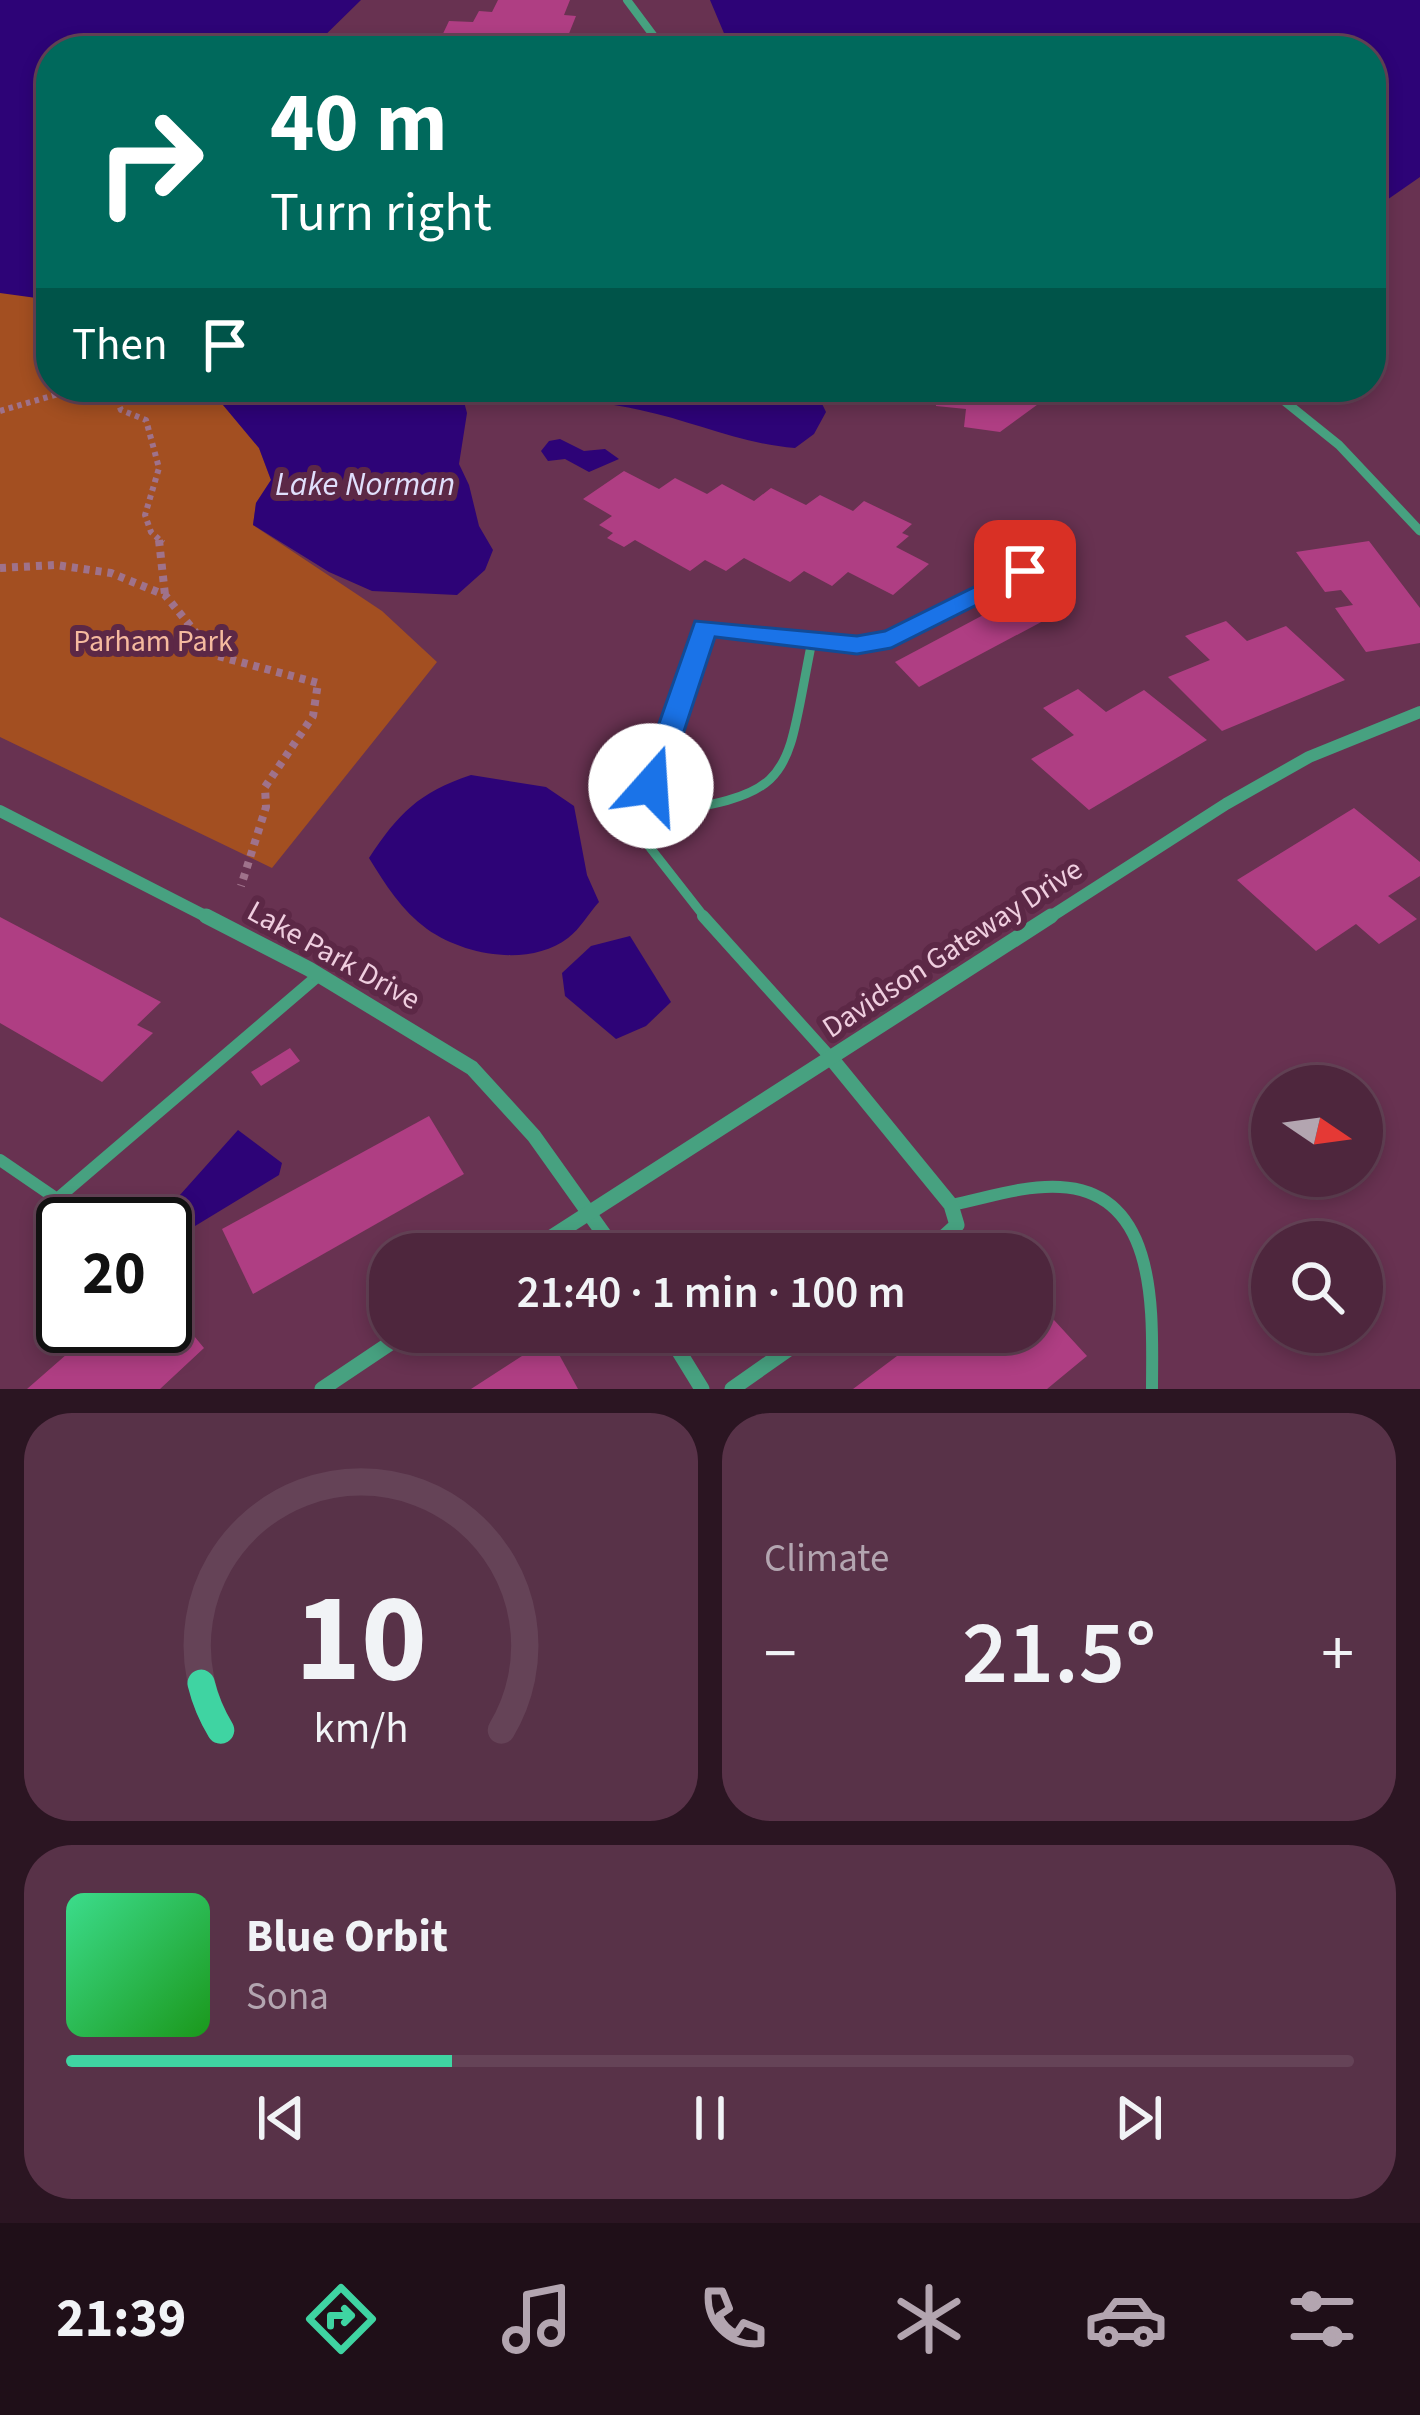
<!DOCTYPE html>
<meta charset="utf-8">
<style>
body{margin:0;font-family:"Source Sans 3",sans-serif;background:#583248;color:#f1f3f6;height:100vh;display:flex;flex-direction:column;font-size:45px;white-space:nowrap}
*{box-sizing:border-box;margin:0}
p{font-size:39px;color:#b3a5b0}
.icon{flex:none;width:66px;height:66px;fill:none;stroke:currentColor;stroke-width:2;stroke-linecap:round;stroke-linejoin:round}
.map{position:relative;height:1389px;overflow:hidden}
.panel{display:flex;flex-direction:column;gap:24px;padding:24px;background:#2b1522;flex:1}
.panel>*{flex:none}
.hud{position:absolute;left:36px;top:36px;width:1350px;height:366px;border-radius:48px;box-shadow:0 6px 18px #0003,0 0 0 3px #654357;background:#00695c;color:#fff;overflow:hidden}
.needle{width:78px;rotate:103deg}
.buttons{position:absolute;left:1251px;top:1065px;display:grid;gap:24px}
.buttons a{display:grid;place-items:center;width:132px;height:132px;border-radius:50%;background:#4e263d;box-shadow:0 6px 18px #0003,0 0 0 3px #654357;font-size:60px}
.speed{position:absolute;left:36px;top:1197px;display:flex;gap:24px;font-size:60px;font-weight:700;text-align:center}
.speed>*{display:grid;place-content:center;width:156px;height:156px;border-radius:50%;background:#4e263d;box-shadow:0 6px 18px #0003,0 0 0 3px #654357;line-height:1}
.speed .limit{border:6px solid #111;border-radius:18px;background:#fff;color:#111}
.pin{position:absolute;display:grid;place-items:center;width:102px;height:102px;color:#fff;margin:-51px;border-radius:24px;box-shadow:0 6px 18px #0006}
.me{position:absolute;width:132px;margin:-66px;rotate:19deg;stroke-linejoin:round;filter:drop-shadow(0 0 9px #0008)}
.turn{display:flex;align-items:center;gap:42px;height:252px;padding:0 36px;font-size:54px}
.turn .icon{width:156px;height:156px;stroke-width:2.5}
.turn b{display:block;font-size:84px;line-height:102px}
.then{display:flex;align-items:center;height:114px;padding:0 36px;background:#0003;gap:24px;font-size:45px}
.big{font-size:90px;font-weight:600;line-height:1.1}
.panel .card{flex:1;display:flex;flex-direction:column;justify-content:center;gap:18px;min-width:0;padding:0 42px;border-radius:48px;background:#583248}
.panel .dial{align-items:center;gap:0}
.dial svg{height:312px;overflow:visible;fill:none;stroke:#654357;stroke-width:7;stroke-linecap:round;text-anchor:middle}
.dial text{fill:#f1f3f6;stroke:none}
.song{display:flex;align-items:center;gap:36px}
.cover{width:144px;height:144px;border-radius:18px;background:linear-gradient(135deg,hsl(150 70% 55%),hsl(120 70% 35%))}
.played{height:12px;border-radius:6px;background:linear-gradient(90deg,#3fd4a2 30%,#654357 30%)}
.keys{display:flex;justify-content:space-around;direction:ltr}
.heat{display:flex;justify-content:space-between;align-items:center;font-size:66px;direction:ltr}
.panel .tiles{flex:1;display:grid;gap:24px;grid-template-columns:1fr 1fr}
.card:last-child{grid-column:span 2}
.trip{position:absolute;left:369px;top:1233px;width:684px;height:120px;border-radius:48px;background:#4e263d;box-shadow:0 6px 18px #0003,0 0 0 3px #654357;font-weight:600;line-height:120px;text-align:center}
.dock{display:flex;height:192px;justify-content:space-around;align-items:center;background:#1f0f18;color:#b3a5b0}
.dock .icon{width:84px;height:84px}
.dock .on{color:#3fd4a2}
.dock b{font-size:54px;color:#f1f3f6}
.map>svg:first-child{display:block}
.green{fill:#a34f21}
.water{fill:#2d0377}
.building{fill:#af3e83}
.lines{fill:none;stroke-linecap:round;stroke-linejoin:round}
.path-far1{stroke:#9f728b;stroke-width:6;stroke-dasharray:4.5 4.5;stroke-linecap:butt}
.path{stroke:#9f728b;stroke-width:8;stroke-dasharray:6 6;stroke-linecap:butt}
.lane-far1{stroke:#47a180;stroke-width:9}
.lane{stroke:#47a180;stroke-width:12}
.street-far3{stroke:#47a180;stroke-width:8}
.street-far2{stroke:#47a180;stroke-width:9}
.street-far1{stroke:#47a180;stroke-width:12}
.street{stroke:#47a180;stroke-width:15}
.route{fill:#1a73e8;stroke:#114b97;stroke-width:3}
.labels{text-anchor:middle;stroke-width:12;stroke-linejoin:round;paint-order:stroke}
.park-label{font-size:30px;fill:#f5ba9f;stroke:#5c2846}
.street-label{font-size:30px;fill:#efcedf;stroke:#5c2846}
.water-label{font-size:33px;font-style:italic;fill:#e0dffc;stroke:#5c2846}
</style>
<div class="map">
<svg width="1420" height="1389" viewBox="0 0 1420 1389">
<rect width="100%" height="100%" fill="#683251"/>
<polygon class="green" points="23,292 51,300 51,387 208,387 259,448 271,480 256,503 253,525 382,611 437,662 272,868 0,737 0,293"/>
<g class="water">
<polygon points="0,0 361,0 309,51 51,51 51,300 0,293"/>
<polygon points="710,0 1420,0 1420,177 1371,211 1371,51 737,51 726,38"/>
<polygon points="208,387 460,387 467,413 459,464 469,485 479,526 493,550 485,570 457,595 372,591 329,572 253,525 256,503 271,480 259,448"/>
<path d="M550,387h264l12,25 -12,22 -19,14c-54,-4 -102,-27 -155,-38 -31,-7 -61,-8 -90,-23z"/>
<polygon points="560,439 584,451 605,449 619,459 589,472 565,459 548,461 541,451 549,441"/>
<path d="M471,775l75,12 28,19 13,69 12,27c-10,11 -19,27 -31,36 -38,29 -103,18 -141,-9 -25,-18 -42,-45 -58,-71 29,-44 50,-66 102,-83z"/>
<polygon points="630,936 671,1002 646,1026 616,1039 565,996 562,973 591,946"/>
<polygon points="238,1130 282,1163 279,1175 172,1240 165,1236 165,1224 154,1224"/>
</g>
<g class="building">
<polygon points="498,0 570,0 564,15 576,16 568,36 555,35 548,51 459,51 465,41 440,40 449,21 473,22 479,11 492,12"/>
<polygon points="935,387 1050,387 1056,391 1000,432 964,427 966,409 936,406"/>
<polygon points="624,471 659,489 675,478 707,494 722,484 754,501 771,488 806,505 820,495 853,511 864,501 912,524 902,533 909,536 896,547 929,564 893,595 848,572 832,586 804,571 790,582 744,558 726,571 705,560 690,571 635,540 624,547 607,538 613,533 599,525 612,516 583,499"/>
<polygon points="1369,541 1420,608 1420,643 1366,652 1335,608 1353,605 1341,590 1325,592 1296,552"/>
<polygon points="1030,590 1060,612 919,687 895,662"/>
<polygon points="1226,621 1247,641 1286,626 1345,680 1222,731 1168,677 1210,660 1185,636"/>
<polygon points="1078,689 1106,712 1144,690 1207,740 1089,810 1031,759 1074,735 1043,708"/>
<polygon points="1354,808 1420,862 1420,876 1388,896 1417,919 1379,944 1356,924 1316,951 1237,880"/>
<polygon points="0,917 161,1002 137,1025 153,1033 102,1082 0,1023"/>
<polygon points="290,1048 300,1061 261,1086 251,1072"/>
<polygon points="429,1116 464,1174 253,1294 222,1229"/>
<polygon points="1032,1296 1087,1356 1047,1389 853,1389 929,1332 1032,1332"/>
<polygon points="165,1301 204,1348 160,1389 27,1389 99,1326 165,1326"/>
<polygon points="550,1338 578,1389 471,1389"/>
</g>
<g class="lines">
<g class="path-far1">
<polyline points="104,387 113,392 121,410 146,420 159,468 145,515 151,532 163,543"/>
<polyline points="0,411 72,390 104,387"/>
</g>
<g class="path">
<polyline points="159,540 165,595"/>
<polyline points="0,568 56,565 111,573 165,595 214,655 318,683 313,716 265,787 266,807 241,886"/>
</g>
<g class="lane-far1">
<path d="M650,814c150,-19 134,-36 162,-173"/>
<polyline points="706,919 648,845 651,786 705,627 857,645 891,639 1025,570"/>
</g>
<g class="lane">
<polyline points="703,916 831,1058"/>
<polyline points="0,1160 57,1199 319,975"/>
<path d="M951,1205c36,-7 72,-20 109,-18 101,5 92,131 92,202"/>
</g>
<polyline class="street-far3" points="627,0 653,35 651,51"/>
<polyline class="street-far2" points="1267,387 1339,445 1420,531"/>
<g class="street-far1">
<polyline points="0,811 211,919"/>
<polyline points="1047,919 1226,804 1309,757 1420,712"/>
</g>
<g class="street">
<polyline points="206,916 309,969 472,1068 534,1136 618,1254"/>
<polyline points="831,1058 951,1205 957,1225 925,1254"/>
<polyline points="525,1254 1051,916"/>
<polyline points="667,1332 702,1389"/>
<polyline points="322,1389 407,1332"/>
<polyline points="732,1389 813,1332"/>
</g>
</g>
<polygon class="route" points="1025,562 1038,571 1034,576 891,648 857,654 715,637 666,786 651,797 641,794 637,786 695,621 857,636 885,631"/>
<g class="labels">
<g class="park-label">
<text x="153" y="651">Parham Park</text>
</g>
<g class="street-label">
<text transform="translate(952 948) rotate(-33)" y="10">Davidson Gateway Drive</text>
<text transform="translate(334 955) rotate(29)" y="10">Lake Park Drive</text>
</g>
<g class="water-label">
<text x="365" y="495">Lake Norman</text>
</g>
</g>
</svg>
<div class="buttons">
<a><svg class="needle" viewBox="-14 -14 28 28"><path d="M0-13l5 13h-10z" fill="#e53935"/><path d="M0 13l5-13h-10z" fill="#b3a5b0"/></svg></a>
<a><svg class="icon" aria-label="search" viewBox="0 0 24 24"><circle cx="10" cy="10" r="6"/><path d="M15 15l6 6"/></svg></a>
</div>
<div class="speed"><div class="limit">20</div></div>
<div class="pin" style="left:1025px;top:571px;background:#d93025"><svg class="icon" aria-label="arrive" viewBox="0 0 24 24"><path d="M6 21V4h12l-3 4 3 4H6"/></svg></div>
<svg class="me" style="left:651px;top:786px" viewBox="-20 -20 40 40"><circle r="19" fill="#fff"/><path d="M0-13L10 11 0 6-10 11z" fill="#1a73e8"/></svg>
<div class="trip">21:40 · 1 min · 100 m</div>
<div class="hud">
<div class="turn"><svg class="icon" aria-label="right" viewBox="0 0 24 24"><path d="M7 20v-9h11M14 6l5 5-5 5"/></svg><div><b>40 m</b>Turn right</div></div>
<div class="then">Then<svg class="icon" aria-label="arrive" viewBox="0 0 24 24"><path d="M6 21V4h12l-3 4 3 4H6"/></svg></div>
</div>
</div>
<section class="panel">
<div class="tiles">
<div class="card dial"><svg viewBox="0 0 100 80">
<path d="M14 69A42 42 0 1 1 86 69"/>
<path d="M14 69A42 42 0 0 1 9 57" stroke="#3fd4a2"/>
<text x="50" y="56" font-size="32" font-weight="700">10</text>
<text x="50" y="72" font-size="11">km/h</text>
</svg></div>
<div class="card"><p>Climate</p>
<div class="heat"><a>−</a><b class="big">21.5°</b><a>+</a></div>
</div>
<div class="card">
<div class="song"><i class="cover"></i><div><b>Blue Orbit</b><p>Sona</p></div></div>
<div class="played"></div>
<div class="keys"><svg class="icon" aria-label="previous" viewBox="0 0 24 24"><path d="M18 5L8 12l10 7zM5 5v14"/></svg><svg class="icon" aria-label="pause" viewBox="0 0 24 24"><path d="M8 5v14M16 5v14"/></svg><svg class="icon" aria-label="next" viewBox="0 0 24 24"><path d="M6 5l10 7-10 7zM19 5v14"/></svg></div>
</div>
</div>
</section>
<nav class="dock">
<b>21:39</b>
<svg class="icon on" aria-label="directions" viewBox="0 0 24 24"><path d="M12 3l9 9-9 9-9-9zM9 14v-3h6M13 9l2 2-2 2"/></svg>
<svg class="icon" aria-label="music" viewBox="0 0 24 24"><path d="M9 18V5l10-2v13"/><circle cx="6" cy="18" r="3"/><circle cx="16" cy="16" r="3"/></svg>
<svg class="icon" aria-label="phone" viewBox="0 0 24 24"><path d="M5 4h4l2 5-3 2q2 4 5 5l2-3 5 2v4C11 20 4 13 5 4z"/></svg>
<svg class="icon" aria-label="climate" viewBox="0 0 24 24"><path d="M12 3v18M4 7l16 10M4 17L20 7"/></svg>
<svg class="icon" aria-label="car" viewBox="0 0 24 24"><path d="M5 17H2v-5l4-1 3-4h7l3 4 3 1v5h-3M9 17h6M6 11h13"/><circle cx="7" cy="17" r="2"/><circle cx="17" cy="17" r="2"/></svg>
<svg class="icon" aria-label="filters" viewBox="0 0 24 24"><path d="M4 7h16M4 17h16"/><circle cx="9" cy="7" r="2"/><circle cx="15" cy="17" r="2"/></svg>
</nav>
